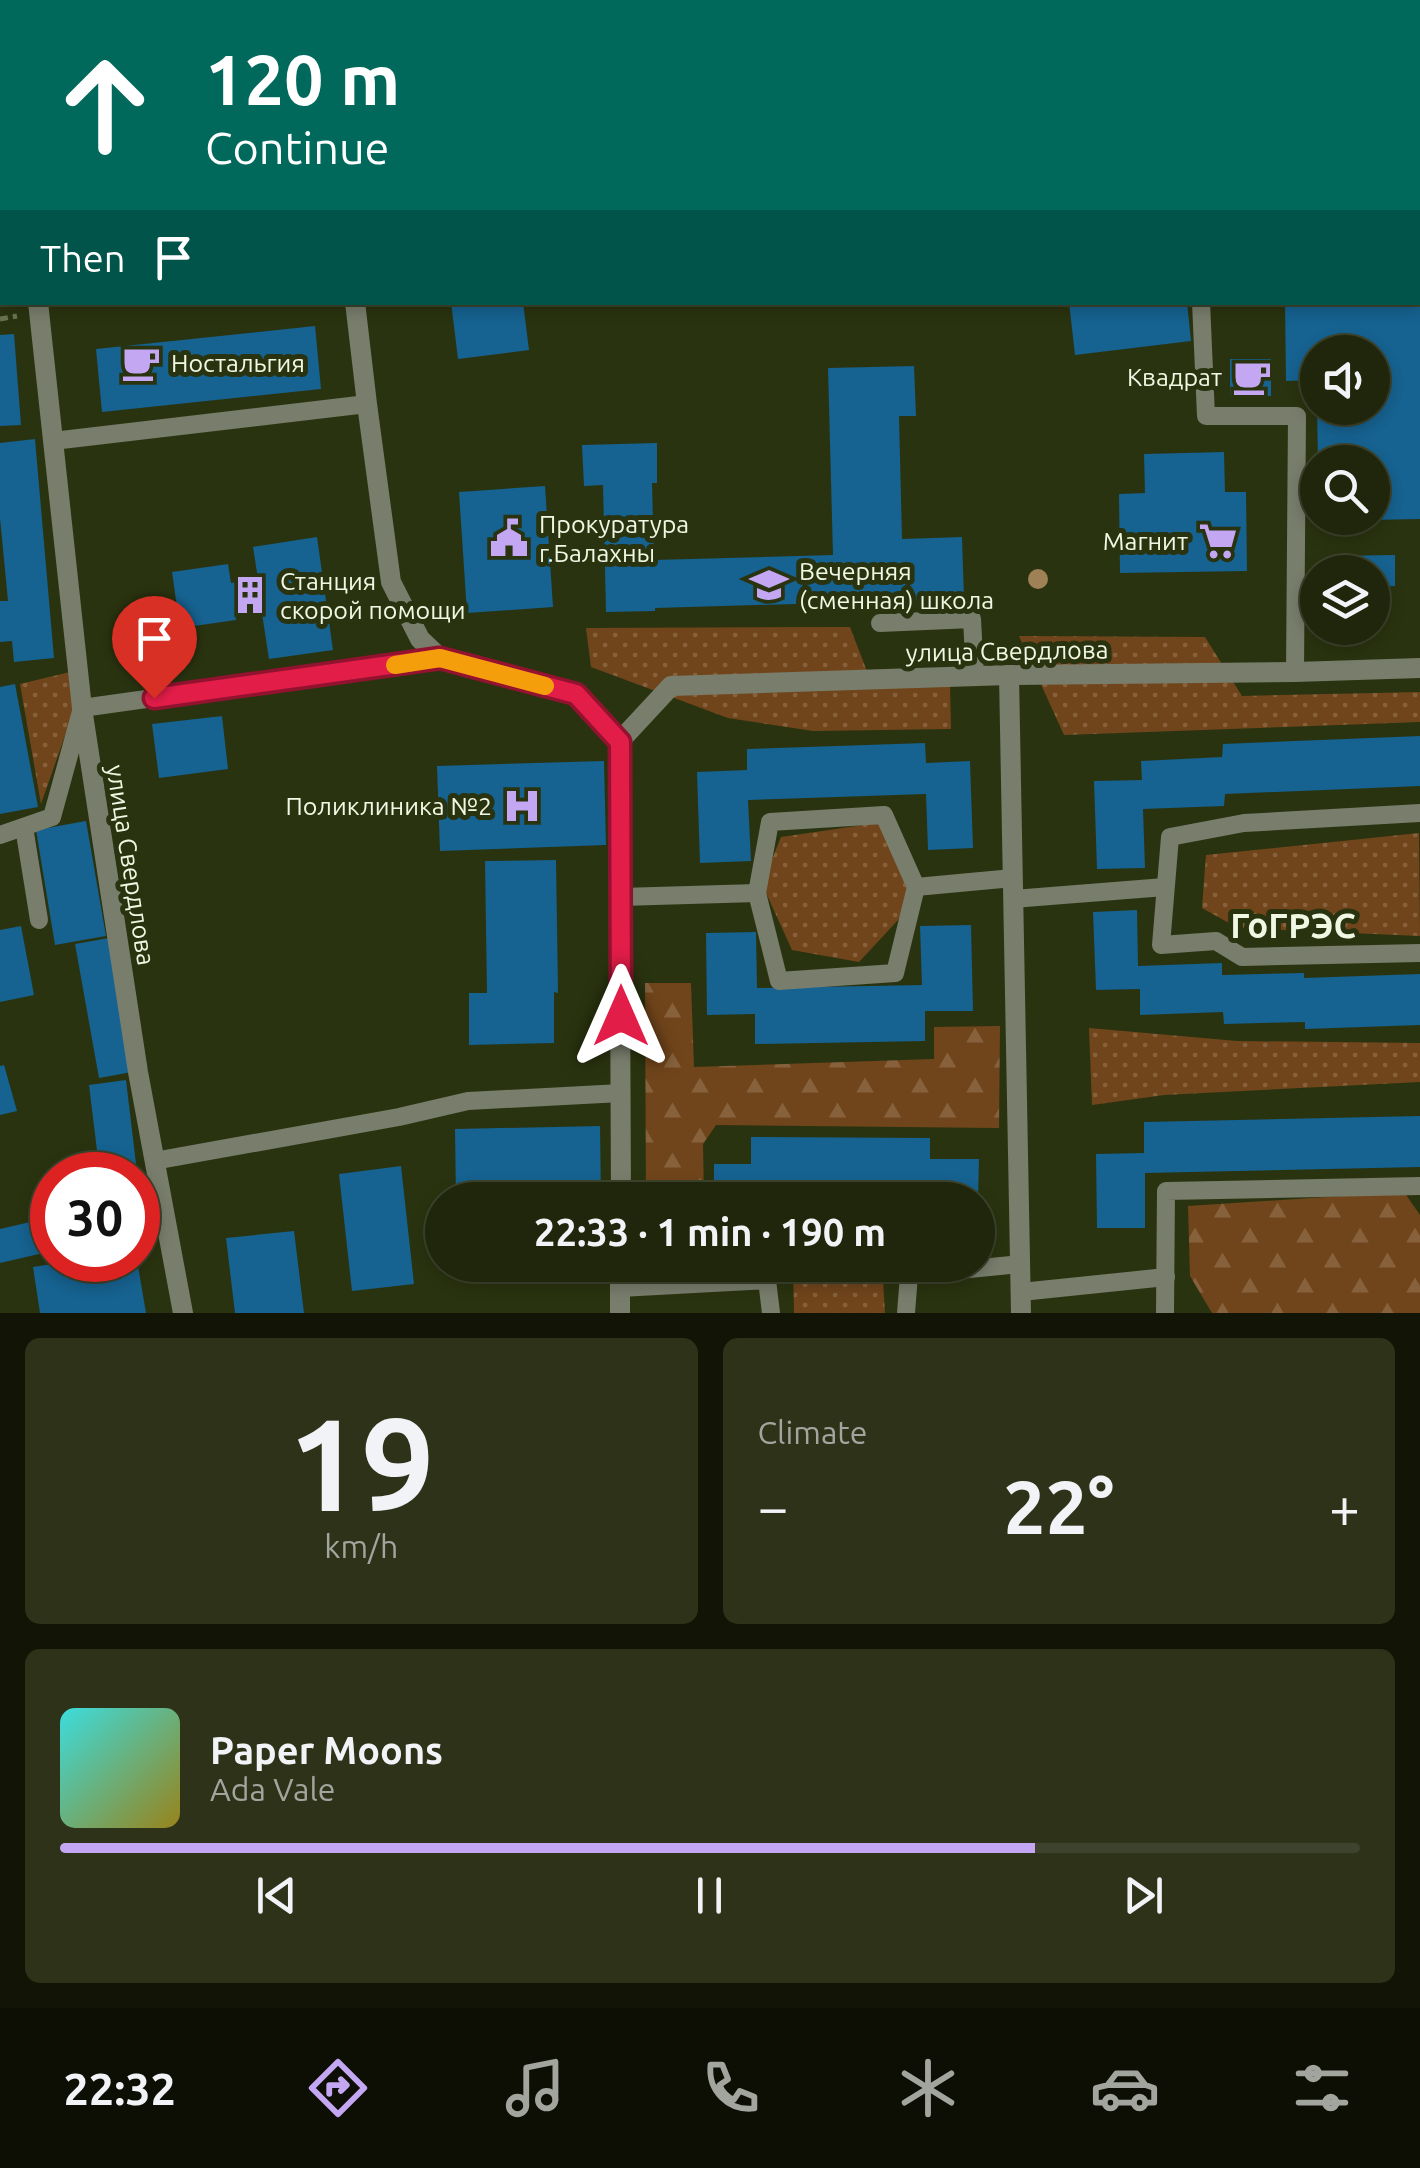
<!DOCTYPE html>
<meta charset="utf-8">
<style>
body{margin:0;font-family:Ubuntu,sans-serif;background:#2d3219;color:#f1f3f6;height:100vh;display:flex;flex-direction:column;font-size:38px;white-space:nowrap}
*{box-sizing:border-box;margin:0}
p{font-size:32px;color:#a2a59d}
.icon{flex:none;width:55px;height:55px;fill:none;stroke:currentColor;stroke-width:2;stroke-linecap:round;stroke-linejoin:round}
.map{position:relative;height:1313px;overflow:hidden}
.sheet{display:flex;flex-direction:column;gap:25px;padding:25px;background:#121506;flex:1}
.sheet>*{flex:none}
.hud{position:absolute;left:0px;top:0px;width:1420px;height:305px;box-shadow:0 5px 15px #0003,0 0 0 2px #3d432c;background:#00695c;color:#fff;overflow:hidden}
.tools{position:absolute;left:1300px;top:335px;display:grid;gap:20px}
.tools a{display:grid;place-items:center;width:90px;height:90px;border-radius:50%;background:#20260b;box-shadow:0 5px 15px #0003,0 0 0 2px #3d432c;font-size:50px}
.speed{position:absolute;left:30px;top:1152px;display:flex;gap:20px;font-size:50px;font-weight:700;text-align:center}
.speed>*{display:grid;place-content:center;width:130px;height:130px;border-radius:50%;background:#20260b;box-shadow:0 5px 15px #0003,0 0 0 2px #3d432c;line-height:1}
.speed .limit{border:15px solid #d22;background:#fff;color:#111}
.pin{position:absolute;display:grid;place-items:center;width:85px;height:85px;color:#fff;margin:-102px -42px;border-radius:50% 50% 50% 0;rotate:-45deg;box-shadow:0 0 10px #0007}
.pin .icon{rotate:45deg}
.me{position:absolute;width:110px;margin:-55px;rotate:0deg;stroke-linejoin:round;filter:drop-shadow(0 0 8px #0008)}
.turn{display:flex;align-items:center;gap:35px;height:210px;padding:0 40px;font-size:45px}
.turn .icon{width:130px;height:130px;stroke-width:2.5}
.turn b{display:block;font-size:70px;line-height:85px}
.then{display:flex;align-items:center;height:95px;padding:0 40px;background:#0003;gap:20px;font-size:38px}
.big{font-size:75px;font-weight:700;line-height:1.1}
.sheet .card{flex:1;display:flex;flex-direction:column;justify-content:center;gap:15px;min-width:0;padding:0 35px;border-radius:15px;background:#2d3219}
.sheet .dial{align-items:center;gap:0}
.dial b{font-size:130px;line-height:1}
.song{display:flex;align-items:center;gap:30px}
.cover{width:120px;height:120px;border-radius:15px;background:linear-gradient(135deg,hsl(180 70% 55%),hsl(50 70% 35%))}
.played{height:10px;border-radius:5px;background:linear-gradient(90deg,#c3a7f2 75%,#3d432c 75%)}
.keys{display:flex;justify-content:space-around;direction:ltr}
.heat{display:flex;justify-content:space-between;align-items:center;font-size:55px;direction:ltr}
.sheet .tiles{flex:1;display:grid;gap:25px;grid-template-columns:1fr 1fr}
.card:last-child{grid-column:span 2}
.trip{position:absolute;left:425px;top:1182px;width:570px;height:100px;border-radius:50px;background:#20260b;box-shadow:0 5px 15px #0003,0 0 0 2px #3d432c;font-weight:700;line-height:100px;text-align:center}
.tabs{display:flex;height:160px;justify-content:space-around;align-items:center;background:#0d0f04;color:#a2a59d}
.tabs .icon{width:70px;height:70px}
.tabs .selected{color:#c3a7f2}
.tabs b{font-size:45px;color:#f1f3f6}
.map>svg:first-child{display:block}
.forest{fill:url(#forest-firs)}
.park{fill:url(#park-dots)}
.building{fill:#166290}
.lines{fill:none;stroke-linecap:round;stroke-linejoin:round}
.path{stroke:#6b7354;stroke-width:5;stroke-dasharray:8 5;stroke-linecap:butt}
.lane{stroke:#787d6c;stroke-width:18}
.street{stroke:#787d6c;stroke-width:20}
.secondary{stroke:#a0a98e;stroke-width:20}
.tree{fill:#9e8155}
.route-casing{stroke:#92132f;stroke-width:25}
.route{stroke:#e11d48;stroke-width:18}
.slow{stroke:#f59e0b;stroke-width:18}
.labels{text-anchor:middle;stroke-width:10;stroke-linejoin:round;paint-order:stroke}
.poi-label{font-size:25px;fill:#f0f7e2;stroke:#2a330f;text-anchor:start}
.street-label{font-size:25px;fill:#f0f7e2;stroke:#2a330f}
.district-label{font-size:35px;font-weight:bold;fill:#f0f7e2;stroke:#2a330f}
</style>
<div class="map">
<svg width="1420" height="1313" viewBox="0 0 1420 1313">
<defs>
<pattern id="forest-firs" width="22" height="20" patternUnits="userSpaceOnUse" patternTransform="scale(2.5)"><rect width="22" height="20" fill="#71451b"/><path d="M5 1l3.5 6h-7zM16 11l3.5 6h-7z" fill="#86613c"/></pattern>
<pattern id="park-dots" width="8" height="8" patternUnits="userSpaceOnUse" patternTransform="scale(2.5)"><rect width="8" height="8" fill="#71451b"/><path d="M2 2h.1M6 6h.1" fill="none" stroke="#86613c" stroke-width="1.8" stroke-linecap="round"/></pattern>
</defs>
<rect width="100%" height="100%" fill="#2a330f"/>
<g class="forest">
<polygon points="645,983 691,983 694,1067 934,1059 934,1027 1000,1026 999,1128 716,1125 703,1144 704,1200 646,1200"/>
<polygon points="1404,1192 1420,1215 1420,1313 1212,1313 1190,1276 1188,1206"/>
</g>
<g class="park">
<polygon points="850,627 873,687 950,685 951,729 813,731 728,718 591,667 586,628"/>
<polygon points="1019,636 1205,637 1242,696 1420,692 1420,722 1064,735"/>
<polygon points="70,672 74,710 41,804 20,684"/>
<polygon points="891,821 912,905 859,962 792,950 762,884 781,837"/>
<polygon points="1419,833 1420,936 1238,928 1202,908 1206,855"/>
<polygon points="1089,1028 1237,1041 1420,1043 1420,1082 1164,1095 1092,1105"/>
<polygon points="793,1265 882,1265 885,1313 794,1313"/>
</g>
<g class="building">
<polygon points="451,302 523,302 529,350 458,359"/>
<polygon points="1069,302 1187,302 1191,341 1075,355"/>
<polygon points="1285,302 1420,302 1420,519 1372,520 1372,462 1318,462 1317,408 1372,408 1372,352 1318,352 1318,380 1286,381"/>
<polygon points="315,326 321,389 102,412 96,349"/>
<polygon points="14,334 21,425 0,426 0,335"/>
<rect x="1230" y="359" width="41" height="37"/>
<polygon points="914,366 916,416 899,416 902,539 962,537 964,599 655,608 655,611 606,612 603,485 584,486 582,445 657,443 657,483 652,483 654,560 833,555 828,368"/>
<polygon points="35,439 54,658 14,662 12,641 0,642 0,601 8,601 0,518 0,443"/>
<polygon points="1224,452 1225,492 1246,492 1247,571 1120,573 1119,494 1145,493 1144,454"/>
<polygon points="545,486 553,607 467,613 459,492"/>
<polygon points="317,537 333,650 269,659 261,607 235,611 236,620 180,628 172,572 228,564 231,583 258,579 253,547"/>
<polygon points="1395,555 1395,586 1372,587 1372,572 1337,572 1336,556"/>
<polygon points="15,684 38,807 0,814 0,687"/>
<polygon points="222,716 228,769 159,778 152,724"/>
<polygon points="1420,736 1420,786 1225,794 1224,806 1143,809 1145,868 1097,869 1094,781 1142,780 1141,761 1222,757 1223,744"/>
<polygon points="925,743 926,763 970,761 973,848 928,850 926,794 748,800 751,861 700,863 697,772 747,770 747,749"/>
<polygon points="604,761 606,845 440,851 437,766"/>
<polygon points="86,821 106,936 55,945 36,830"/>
<polygon points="556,860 558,993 554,992 554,1043 469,1045 469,993 487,993 485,861"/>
<polygon points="1137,910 1138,966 1222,963 1222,975 1304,973 1304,978 1420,974 1420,1025 1305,1029 1305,1022 1224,1024 1223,1012 1140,1015 1140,989 1096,990 1093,912"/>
<polygon points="971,925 973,1011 925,1011 925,1041 755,1044 755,1014 707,1015 706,933 756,932 757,988 922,985 920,926"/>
<polygon points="21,926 34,995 0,1002 0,930"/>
<polygon points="109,938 132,1072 99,1078 75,944"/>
<polygon points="4,1065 17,1111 0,1115 0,1066"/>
<polygon points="126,1080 137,1172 100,1175 89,1085"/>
<polygon points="1420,1116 1420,1167 1145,1173 1145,1228 1097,1228 1096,1154 1144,1153 1144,1122"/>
<polygon points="600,1126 601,1200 456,1200 455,1129"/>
<polygon points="751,1137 930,1138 930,1159 979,1159 978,1200 930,1200 930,1183 751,1182 751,1200 714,1200 714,1164 751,1164"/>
<polygon points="401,1166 414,1284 352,1291 339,1174"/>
<polygon points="52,1217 52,1251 0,1263 0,1229"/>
<polygon points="294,1231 304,1313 235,1313 226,1238"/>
<polygon points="77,1260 137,1260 146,1313 40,1313 33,1267"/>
</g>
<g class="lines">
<g class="path">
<polyline points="1418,68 1420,67"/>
<polyline points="0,81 2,81"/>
<polyline points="0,178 2,177"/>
<polyline points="0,319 17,316"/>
</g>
<g class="lane">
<polyline points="512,0 513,2"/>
<polyline points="1049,0 1049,2"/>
<polyline points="1255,0 1256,2"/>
<polyline points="819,2 854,0"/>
<polyline points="1201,302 1206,416 1297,416 1295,672"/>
<polyline points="53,441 367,404"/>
<polyline points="880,623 972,619 975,676"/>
<polyline points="1420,813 1244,823 1170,837 1161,945 1216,941 1242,957 1420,953"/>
<polyline points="24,827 39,920"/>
<polyline points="0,835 52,817 82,708 440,658"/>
<polyline points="757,893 770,822 884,815 916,887"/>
<polyline points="621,897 757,893 779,981 895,973 916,887 1013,878"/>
<polyline points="1014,899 1165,887"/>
<polyline points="154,1161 399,1117 468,1101 621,1093"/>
<polyline points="620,1288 767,1280 771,1313"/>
<polyline points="1021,1292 1166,1277"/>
<polyline points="906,1313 909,1275 1021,1264"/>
<polyline points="1165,1313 1166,1191 1420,1186"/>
</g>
<g class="street">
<polyline points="324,0 325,2"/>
<polyline points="38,302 82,708 138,1072 183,1313"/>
<polyline points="355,302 367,404 391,582 420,639 440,658 576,694 619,742 621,1200"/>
<polyline points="1009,675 1021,1313"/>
<polyline points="619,742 671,686 1009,675 1295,672 1420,668"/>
<polyline points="620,1313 620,1265"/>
</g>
<g class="secondary">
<polyline points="1418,108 1420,107"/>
<polyline points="0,288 2,288"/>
</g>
</g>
<circle class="tree" cx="1038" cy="579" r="10"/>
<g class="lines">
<g class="route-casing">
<polyline id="route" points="154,698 440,658 576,694 620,742 621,1016"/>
</g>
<use href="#route" class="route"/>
<polyline class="slow" points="395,665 440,658 545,686"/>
</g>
<defs>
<g id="cafe-bare" transform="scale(3)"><path d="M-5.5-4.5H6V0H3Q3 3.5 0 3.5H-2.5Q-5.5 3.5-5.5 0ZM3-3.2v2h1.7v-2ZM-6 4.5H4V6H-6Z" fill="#c3a7f2" stroke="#2a330f" stroke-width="2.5" paint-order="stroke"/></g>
<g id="civic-bare" transform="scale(3)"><path d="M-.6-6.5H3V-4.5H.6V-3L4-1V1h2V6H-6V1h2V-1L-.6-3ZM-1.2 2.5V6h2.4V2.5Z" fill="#c3a7f2" stroke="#2a330f" stroke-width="2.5" paint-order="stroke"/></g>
<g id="supermarket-bare" transform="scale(3)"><path d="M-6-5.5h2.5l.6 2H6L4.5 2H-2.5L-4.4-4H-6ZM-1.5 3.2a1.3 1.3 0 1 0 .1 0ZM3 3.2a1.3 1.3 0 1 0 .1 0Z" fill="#c3a7f2" stroke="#2a330f" stroke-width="2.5" paint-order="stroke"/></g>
<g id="school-bare" transform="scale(3)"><path d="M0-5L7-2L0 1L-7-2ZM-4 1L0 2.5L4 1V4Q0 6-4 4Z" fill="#c3a7f2" stroke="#2a330f" stroke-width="2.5" paint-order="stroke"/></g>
<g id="building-bare" transform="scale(3)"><path d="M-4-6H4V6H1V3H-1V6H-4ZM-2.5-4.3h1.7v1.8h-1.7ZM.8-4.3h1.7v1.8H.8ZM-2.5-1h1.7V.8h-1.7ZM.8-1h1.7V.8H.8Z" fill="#c3a7f2" stroke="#2a330f" stroke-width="2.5" paint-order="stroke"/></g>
<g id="hospital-bare" transform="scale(3)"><path d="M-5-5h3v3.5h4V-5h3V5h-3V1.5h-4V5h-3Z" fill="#c3a7f2" stroke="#2a330f" stroke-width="2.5" paint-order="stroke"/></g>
</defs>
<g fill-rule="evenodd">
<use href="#cafe-bare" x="141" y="363"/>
<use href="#cafe-bare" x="1252" y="377"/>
<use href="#civic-bare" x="509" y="538"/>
<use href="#supermarket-bare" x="1218" y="541"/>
<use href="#school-bare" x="769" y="585"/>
<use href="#building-bare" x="250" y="595"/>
<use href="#hospital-bare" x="522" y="806"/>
</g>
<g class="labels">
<g class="poi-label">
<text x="171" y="372">Ностальгия</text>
<text x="1222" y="386" text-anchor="end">Квадрат</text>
<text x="539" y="533">Прокуратура<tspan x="539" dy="29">г.Балахны</tspan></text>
<text x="1188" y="550" text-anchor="end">Магнит</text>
<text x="799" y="580">Вечерняя<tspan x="799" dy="29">(сменная) школа</tspan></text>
<text x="280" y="590">Станция<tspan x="280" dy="29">скорой помощи</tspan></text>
<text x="492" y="815" text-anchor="end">Поликлиника №2</text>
</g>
<g class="street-label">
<text transform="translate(1007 651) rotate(-1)" y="9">улица Свердлова</text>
<text transform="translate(131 865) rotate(81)" y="9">улица Свердлова</text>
</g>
<g class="district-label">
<text x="1293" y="938">ГоГРЭС</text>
</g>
</g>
</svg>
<div class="tools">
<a><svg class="icon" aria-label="sound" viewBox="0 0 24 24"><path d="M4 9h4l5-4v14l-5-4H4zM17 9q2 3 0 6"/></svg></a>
<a><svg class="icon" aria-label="search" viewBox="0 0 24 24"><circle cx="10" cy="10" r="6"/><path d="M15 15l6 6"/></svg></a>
<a><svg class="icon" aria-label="layers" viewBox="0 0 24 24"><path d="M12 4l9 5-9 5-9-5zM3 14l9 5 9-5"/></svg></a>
</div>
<div class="speed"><div class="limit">30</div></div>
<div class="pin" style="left:154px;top:698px;background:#d93025"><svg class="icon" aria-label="arrive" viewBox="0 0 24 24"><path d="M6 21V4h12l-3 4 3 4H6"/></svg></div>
<svg class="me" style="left:621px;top:1016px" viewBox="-20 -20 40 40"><path d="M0-17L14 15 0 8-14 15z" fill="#e11d48" stroke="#fff" stroke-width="4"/></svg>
<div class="trip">22:33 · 1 min · 190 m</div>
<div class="hud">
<div class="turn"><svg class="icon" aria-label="ahead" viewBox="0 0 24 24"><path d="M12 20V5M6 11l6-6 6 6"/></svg><div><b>120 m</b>Continue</div></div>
<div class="then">Then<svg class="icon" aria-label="arrive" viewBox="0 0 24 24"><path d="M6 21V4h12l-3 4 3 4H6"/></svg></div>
</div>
</div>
<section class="sheet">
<div class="tiles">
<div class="card dial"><b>19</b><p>km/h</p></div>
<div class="card"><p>Climate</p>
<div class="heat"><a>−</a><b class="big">22°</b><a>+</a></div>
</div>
<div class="card">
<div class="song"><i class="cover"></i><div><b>Paper Moons</b><p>Ada Vale</p></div></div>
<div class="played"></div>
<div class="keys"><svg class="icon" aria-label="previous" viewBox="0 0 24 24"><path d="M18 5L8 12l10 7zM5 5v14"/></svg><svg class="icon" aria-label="pause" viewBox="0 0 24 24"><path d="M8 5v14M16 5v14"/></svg><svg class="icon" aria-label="next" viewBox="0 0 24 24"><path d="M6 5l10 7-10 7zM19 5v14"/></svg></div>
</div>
</div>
</section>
<nav class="tabs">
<b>22:32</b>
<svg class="icon selected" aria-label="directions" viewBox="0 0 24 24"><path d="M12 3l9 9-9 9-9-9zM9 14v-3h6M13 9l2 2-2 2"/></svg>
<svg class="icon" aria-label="music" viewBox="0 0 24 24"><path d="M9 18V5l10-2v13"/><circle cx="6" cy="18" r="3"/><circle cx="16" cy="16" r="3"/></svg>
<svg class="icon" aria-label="phone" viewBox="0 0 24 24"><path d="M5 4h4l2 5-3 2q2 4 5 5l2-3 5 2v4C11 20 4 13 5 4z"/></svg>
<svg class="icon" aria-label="climate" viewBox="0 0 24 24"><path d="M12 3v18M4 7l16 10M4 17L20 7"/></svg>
<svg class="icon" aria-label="car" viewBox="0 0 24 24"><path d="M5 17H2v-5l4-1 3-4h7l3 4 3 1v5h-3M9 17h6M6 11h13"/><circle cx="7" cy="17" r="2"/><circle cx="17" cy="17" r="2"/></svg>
<svg class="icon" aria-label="filters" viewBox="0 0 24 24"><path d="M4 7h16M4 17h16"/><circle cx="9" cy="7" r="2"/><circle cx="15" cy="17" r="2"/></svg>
</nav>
